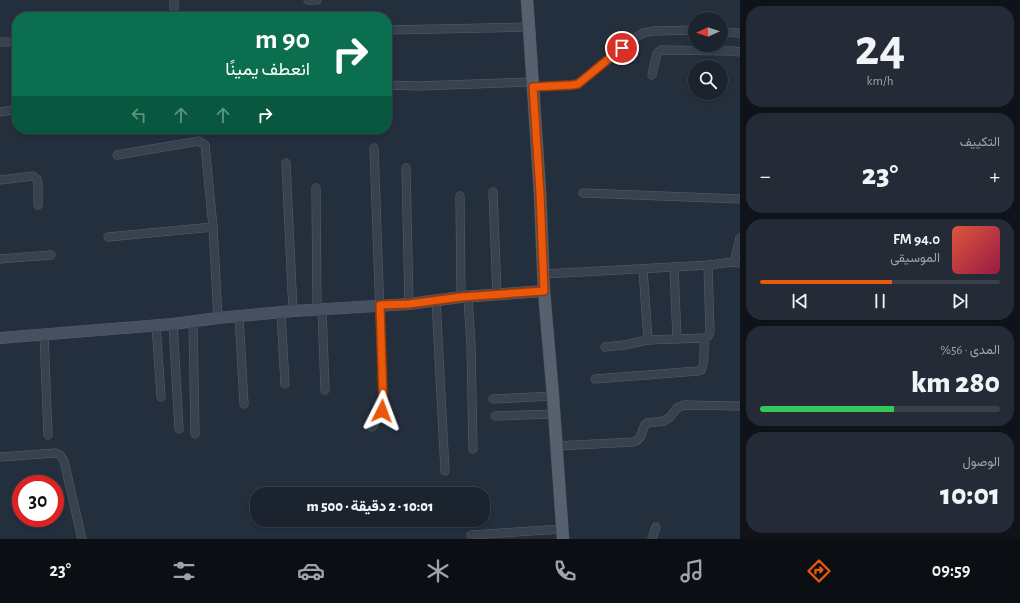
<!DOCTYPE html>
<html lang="ar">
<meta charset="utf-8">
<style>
body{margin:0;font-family:"Alegreya Sans",Vazirmatn,sans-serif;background:#242b36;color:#f1f3f6;direction:rtl;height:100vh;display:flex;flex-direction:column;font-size:15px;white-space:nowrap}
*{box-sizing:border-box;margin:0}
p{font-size:13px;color:#a0a4aa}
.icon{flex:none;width:22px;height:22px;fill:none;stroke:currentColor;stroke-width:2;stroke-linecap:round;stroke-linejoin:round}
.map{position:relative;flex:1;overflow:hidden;direction:ltr}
.panel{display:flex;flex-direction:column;gap:6px;padding:6px;background:#0f1319;width:280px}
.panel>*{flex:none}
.hud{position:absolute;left:12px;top:12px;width:380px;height:122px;border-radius:16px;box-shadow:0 2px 6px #0003,0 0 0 1px #39404a;direction:rtl;background:#0b6e4f;color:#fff;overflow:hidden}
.needle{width:26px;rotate:267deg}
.buttons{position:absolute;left:688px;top:12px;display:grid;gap:8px}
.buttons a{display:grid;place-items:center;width:40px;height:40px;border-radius:50%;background:#1b232e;box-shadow:0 2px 6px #0003,0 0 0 1px #39404a;font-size:20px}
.speed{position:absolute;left:12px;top:475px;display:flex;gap:8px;font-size:20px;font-weight:700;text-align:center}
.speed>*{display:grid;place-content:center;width:52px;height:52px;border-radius:50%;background:#1b232e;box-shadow:0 2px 6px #0003,0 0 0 1px #39404a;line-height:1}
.speed .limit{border:6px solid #d22;background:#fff;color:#111}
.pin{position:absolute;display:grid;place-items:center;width:34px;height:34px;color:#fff;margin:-17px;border:2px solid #fff;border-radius:50%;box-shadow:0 1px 4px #0007}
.me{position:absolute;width:44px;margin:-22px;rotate:3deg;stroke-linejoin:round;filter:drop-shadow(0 0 3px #0008)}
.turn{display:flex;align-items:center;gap:14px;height:84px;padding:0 16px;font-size:18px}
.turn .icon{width:52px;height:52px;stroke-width:2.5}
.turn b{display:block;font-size:28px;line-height:34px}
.lanes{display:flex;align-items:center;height:38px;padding:0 16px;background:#0003;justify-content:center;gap:20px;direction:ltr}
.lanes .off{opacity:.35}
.big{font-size:30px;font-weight:800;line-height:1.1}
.panel .tile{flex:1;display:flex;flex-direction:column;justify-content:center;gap:6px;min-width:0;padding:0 14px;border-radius:16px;background:#242b36}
.panel .dial{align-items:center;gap:0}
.dial b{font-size:52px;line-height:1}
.song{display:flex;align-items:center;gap:12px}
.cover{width:48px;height:48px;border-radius:6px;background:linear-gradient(135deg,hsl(10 70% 55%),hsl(340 70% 35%))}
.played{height:4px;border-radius:2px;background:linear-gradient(90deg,#ea580c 55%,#39404a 55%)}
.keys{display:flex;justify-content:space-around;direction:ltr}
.heat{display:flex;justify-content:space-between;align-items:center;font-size:22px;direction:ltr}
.charge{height:6px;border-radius:3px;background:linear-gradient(90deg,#34c759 56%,#39404a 0)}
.trip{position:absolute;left:250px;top:487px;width:240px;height:40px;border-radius:16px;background:#1b232e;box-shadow:0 2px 6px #0003,0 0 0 1px #39404a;font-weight:800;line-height:40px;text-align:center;direction:rtl}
.tab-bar{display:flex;height:64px;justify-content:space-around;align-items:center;background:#0b0e12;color:#a0a4aa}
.tab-bar .icon{width:28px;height:28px}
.tab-bar .current{color:#ea580c}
.tab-bar b{font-size:18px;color:#f1f3f6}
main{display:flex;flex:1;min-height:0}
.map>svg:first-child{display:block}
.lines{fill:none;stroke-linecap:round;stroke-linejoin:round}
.street-casing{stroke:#565f6c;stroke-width:9}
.secondary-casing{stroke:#565f6c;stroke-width:12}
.primary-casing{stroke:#414a57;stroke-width:13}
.street{stroke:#38414e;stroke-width:8}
.secondary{stroke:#465061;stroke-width:11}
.primary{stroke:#56606e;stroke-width:12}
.route-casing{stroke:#983908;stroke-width:10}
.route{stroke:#ea580c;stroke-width:7}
</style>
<main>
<section class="panel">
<div class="tile dial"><b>24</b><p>km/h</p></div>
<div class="tile"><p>التكييف</p>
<div class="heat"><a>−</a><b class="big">23°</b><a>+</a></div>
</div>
<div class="tile">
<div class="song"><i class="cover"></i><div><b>94.0 FM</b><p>الموسيقى</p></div></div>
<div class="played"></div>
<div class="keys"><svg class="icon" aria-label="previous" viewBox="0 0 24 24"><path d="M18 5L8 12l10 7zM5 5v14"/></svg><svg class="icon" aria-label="pause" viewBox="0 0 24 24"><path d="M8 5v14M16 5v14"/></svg><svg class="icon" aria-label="next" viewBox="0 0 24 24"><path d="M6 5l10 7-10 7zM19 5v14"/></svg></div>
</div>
<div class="tile"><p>المدى · 56%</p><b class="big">280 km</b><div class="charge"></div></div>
<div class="tile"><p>الوصول</p><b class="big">10:01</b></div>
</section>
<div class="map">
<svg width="740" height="539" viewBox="0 0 740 539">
<rect width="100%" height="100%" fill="#242f3e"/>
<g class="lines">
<g class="street-casing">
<g id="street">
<polyline points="174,0 174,17"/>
<polyline points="308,0 317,0"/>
<polyline points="387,30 529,27"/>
<polyline points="721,32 740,33"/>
<polyline points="0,42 17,42"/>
<polyline points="652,75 657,53 661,50 733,51 740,52"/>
<polyline points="387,85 417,86 532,82"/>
<polyline points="533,87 572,85 578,84 633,39 643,33 653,31 695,30"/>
<polyline points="0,112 17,109"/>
<polyline points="117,155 199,141 205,145 213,227 218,318"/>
<polyline points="286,163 293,311"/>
<polyline points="406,168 409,304"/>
<polyline points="0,180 33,176 37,179 38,183 38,205"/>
<polyline points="316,188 317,309"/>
<polyline points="493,192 497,294"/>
<polyline points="583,193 740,199"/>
<polyline points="460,196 461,297"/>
<polyline points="108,237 213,227"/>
<polyline points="0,259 51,255"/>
<polyline points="734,262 740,238"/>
<polyline points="674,267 677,339"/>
<polyline points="643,269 648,340"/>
<polyline points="543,274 674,267 708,265 734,262 740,263"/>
<polyline points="468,297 471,345 473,449"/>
<polyline points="436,300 445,471"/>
<polyline points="322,309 325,390"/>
<polyline points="281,313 285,384"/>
<polyline points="239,316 244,404"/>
<polyline points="193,322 195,434"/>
<polyline points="173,324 179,429"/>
<polyline points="156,325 161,397"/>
<polyline points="44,334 48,435"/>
<polyline points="605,347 624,345 648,340 704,338 708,336 710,332 708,265"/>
<path d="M595,379l103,-8c1,-1 2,-1 3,-1 4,-4 3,-26 3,-32"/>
<polyline points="493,399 553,396"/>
<polyline points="495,416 554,414"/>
<path d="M372,427c8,-12 9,-16 11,-29l-9,-250"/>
<path d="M556,446l78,-4c12,-6 5,-12 13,-19l17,-2 6,-4 7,-9 7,-3 54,1 2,-1"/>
<polyline points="0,457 55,453 60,455 64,461 82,539"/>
<polyline points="471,535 562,529"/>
<polyline points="652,539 656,527"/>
</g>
</g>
<g class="secondary-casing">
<polyline id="secondary" points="0,338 173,324 218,318 293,311 409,304 461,297 544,291"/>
</g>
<g class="primary-casing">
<polyline id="primary" points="527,0 529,27 540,193 544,291 553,396 563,539"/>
</g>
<use href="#street" class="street"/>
<use href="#secondary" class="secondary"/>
<use href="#primary" class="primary"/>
</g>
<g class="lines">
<g class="route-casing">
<polyline id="route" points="382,411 383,398 380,305 409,304 461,297 544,291 540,193 533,87 572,85 578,84 622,48"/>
</g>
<use href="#route" class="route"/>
</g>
</svg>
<div class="buttons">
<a><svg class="needle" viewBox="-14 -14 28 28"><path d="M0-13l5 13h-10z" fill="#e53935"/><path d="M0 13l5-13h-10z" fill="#a0a4aa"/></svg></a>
<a><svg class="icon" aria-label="search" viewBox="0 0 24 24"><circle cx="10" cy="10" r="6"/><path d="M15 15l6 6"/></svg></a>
</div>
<div class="speed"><div class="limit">30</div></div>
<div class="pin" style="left:622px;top:48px;background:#d93025"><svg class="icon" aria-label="arrive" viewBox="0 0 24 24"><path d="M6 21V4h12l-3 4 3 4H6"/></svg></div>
<svg class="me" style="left:382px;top:411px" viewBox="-20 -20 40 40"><path d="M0-17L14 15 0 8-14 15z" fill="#ea580c" stroke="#fff" stroke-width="4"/></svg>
<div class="trip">10:01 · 2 دقيقة · 500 m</div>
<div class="hud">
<div class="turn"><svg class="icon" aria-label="right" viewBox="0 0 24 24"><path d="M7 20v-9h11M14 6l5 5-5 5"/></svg><div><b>90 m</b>انعطف يمينًا</div></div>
<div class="lanes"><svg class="icon off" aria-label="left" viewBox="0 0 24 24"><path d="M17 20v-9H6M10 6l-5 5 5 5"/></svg><svg class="icon off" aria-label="ahead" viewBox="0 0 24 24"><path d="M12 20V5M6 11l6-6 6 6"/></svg><svg class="icon off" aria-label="ahead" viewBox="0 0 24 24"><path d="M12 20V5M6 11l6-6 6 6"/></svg><svg class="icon" aria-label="right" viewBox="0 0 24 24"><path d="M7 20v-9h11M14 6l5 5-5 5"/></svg></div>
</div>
</div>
</main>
<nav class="tab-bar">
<b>09:59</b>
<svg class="icon current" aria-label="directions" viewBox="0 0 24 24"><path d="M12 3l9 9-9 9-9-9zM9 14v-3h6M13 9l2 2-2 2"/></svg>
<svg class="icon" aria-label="music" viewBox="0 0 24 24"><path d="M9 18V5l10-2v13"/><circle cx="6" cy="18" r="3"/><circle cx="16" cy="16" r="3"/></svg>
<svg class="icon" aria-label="phone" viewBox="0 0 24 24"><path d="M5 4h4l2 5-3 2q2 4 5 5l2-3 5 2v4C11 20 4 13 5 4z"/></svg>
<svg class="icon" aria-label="climate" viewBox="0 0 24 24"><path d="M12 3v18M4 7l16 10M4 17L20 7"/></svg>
<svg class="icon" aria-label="car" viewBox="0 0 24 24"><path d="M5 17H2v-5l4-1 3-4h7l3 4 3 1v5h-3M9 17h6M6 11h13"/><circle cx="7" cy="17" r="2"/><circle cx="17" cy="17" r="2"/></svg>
<svg class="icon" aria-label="filters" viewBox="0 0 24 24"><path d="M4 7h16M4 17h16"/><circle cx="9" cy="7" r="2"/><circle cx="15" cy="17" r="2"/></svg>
<b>23°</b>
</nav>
